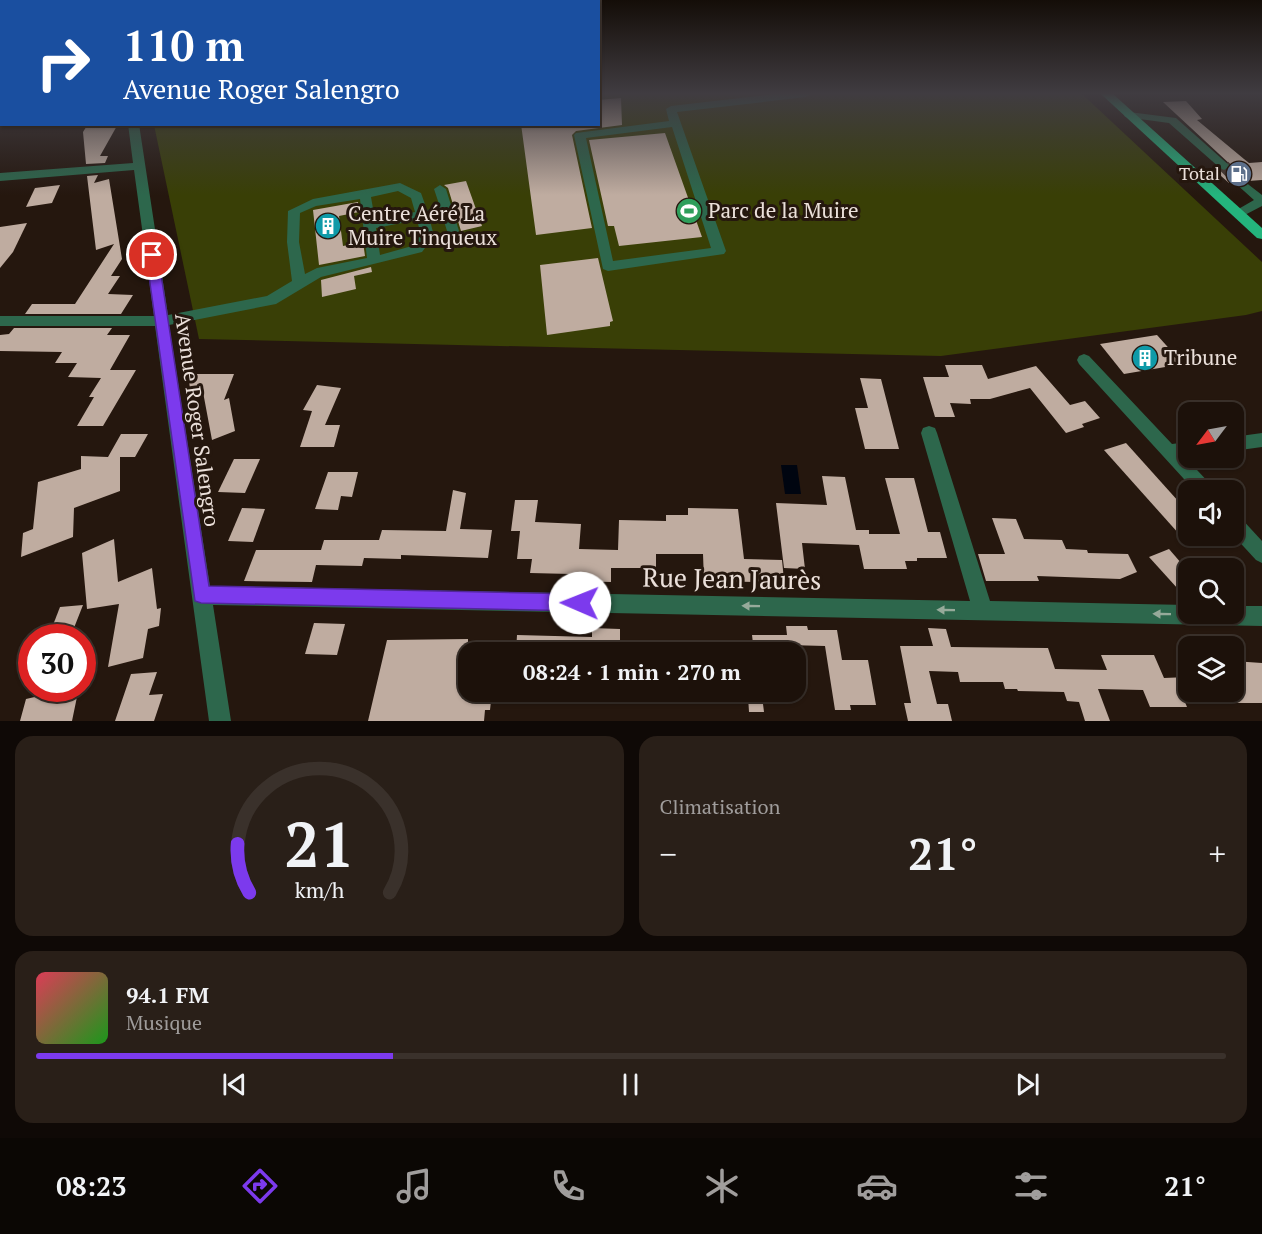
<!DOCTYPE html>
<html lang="fr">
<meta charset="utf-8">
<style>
body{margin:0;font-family:"PT Serif",serif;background:#291f18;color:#f1f3f6;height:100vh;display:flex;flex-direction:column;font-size:22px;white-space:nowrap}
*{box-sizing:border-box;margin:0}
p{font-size:20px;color:#a09d9c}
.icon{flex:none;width:33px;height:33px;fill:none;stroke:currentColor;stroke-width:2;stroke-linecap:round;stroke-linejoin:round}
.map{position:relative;height:721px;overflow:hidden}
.drawer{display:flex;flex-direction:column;gap:15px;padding:15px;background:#0f0906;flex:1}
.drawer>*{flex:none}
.hud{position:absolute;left:0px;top:0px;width:600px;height:126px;box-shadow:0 2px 4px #0004,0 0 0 2px #3a312b;background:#1a4fa0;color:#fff;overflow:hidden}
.needle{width:39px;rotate:238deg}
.fabs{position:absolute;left:1178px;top:402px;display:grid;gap:12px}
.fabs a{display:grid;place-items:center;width:66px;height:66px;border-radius:12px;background:#1c110a;box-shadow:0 2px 4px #0004,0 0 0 2px #3a312b;font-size:30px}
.speed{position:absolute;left:18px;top:624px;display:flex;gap:12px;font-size:30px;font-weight:700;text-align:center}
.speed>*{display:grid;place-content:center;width:78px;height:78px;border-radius:50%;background:#1c110a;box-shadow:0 2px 4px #0004,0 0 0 2px #3a312b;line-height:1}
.speed .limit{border:9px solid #d22;background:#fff;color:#111}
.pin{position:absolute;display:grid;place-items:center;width:51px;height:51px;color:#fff;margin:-26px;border:3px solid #fff;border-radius:50%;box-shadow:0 2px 6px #0007}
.me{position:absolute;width:66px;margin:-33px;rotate:271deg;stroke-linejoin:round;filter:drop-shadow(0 0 4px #0008)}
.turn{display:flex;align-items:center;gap:21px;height:126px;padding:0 24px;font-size:27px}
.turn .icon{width:78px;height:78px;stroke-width:2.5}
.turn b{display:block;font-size:42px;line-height:51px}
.big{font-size:45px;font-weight:700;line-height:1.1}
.drawer .widget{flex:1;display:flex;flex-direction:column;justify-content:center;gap:9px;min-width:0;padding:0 21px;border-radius:18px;background:#291f18}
.drawer .dial{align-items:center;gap:0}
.dial svg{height:156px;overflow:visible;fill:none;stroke:#3a312b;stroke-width:7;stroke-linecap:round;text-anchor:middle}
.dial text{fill:#f1f3f6;stroke:none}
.song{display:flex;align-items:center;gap:18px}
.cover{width:72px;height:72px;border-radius:9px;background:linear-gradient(135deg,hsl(350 70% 55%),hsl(120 70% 35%))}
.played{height:6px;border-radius:3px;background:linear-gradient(90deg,#7c3aed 30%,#3a312b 30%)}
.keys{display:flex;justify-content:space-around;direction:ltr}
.heat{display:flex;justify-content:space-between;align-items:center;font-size:33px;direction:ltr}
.drawer .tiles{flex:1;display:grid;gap:15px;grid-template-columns:1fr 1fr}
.widget:last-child{grid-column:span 2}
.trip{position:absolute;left:458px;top:642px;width:348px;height:60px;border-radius:18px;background:#1c110a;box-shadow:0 2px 4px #0004,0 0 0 2px #3a312b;font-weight:700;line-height:60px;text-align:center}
.dock{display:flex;height:96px;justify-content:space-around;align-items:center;background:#0b0704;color:#a09d9c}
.dock .icon{width:42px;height:42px}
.dock .current{color:#7c3aed}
.dock b{font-size:27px;color:#f1f3f6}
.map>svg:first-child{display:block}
.green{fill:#393f06}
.water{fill:#000510}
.building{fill:#bfaca0}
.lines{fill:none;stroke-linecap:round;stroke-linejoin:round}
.minor-tunnel{stroke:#43352d;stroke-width:12;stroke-dasharray:12 6;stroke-linecap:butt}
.minor{fill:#2d674c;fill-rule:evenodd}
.major{fill:#24b47d;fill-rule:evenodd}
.oneway{fill:#96aa9a}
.route{fill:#7c3aed;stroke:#51269a;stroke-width:1.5}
.labels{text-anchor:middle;stroke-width:6;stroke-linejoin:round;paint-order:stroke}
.far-poi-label{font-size:18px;fill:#ebe0da;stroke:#25170e;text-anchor:end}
.poi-label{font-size:21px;fill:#ebe0da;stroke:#25170e;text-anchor:start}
.street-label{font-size:21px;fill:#ebe0da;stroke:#25170e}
.near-street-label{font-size:26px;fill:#ebe0da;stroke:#25170e}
</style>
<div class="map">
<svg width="1262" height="721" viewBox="0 0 1262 721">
<rect width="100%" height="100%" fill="#25170e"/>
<polygon class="green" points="599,94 1082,94 1262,262 1262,311 1246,315 941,356 199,339 154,125 598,124"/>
<polygon class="water" points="781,465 797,465 801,494 785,494"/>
<g class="building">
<polygon points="621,98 622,125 576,131 572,135 592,228 536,235 521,124 598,124 598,100"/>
<polygon points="1186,101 1202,119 1197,120 1244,159 1249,163 1262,162 1262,180 1248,181 1240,176 1229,183 1212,168 1225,172 1232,166 1163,102"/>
<polygon points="88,124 118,124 100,156 108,156 105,163 86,164 83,132"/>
<polygon points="665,133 702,237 619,246 614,226 608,226 589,140"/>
<polygon points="98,175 94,183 109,179 122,259 111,276 120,276 108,294 133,295 121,314 25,314 32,304 75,304 114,244 96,250 87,176"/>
<polygon points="466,181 482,226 461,231 448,188 444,185"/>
<polygon points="60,185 52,203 26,207 35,188"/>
<polygon points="358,202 359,212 339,216 343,246 363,242 365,256 319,265 313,210"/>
<polygon points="27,223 13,252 0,268 0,227"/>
<polygon points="598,258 613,321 610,322 610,326 547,335 540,265"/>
<polygon points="371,267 372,272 354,276 356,289 322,297 321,280"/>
<polygon points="14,328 112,328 107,335 130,335 110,370 136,370 103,426 77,426 94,397 89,397 101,378 68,377 77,363 55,363 62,352 0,351 0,335 9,334"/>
<polygon points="1157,335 1183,364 1124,374 1100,344"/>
<polygon points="945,365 982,365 988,379 1036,366 1070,405 1085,401 1100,418 1082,424 1084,427 1066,433 1030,388 990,399 970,399 971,404 950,403 955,417 935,417 923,377 949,377"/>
<polygon points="188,374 234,374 224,400 229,398 235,431 212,440 203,392 191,396"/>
<polygon points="860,378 881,379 899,449 865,449 855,408 868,408"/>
<polygon points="317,385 341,388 325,425 340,425 334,447 300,447 312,411 303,410"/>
<polygon points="121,434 148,434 135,457 120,457 120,491 74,508 73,537 21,557 23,533 33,529 38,482 81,469 81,456 108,457"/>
<polygon points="1126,443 1188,512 1188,544 1104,450"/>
<polygon points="234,459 260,459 245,493 218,492"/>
<polygon points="328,472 358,472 352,497 341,496 338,510 315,509"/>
<polygon points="822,476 845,477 856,530 869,530 869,534 900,534 885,478 914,478 928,532 940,532 947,558 917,558 917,561 905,561 907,569 864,569 859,545 802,543 805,569 784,568 776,503 827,505"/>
<polygon points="453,490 466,493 460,529 492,530 488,558 401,555 401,559 364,558 362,566 316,565 312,582 244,581 256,550 321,550 324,540 379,540 382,530 446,531"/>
<polygon points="515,500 538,500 535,522 581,524 579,549 618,550 619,520 666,521 666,515 688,515 688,508 738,509 744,559 782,560 785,590 757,589 756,582 704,581 703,554 656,554 656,568 611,568 611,582 570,581 571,574 530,573 532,559 517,559 520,531 511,531"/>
<polygon points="242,508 265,509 253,542 228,541"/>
<polygon points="992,518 1016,519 1024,539 1062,540 1066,549 1087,550 1088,553 1128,554 1137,572 1120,579 1037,576 1039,581 986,581 978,554 1005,554"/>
<polygon points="114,539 118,582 152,568 157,609 161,608 159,626 148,629 143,658 108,667 119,604 87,609 82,553"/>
<polygon points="1169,549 1188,571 1188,600 1149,557"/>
<polygon points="83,605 70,638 48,638 60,607"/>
<polygon points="314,623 345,624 337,655 305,654"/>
<polygon points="786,626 807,626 808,630 837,630 842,660 868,660 876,705 850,705 851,710 835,710 825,646 788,645 789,652 754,652 752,635 787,635"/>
<polygon points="592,628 620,629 620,652 516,652 517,635 592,637"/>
<polygon points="928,628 946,629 951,647 1048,648 1055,669 1107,670 1101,655 1154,655 1164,678 1188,677 1188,702 1185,702 1187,707 1150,707 1143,690 1098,689 1110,721 1085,721 1079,702 1067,701 1064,692 1018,691 1017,689 1005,689 1003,682 960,682 958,672 929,671 937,704 948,704 952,721 908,721 904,703 911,703 900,646 933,646"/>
<polygon points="468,639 468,692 492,692 490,710 485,710 484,721 368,721 387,640"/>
<polygon points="1233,661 1262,663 1262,703 1233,703"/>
<polygon points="157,672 149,695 163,694 154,721 115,721 131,674"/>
<polygon points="78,692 72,721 20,721 26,699 52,693 51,698"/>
<polygon points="762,696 764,712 749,712 748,697"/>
</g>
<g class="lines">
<polyline class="minor-tunnel" points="1224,166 1240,182"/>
<g class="minor">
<path d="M774,94h37l-5,3 -129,15 49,139 -2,3 -116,17 -5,-2 -29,-134 2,-2 93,-12 -3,-12 5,-3zM672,127l39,121 -98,13 -27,-123z"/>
<polygon points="1129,112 1176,118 1230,166 1224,170 1220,168 1169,123 1125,117 1124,115"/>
<path d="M128,124h11l29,191 99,-19 25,-15 -5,-39 1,-31 25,-12 87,-16 21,10 6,17 13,-3 -6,-18 6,-4 6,4 13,42 -1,3h-10l-6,-19 -13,2 5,19 -12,16 -101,25 -45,27 -107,21 41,261 760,15 -49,-168 2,-5 6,-2 6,2 2,5 53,168 198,4v9h45v-8h29v20l-1049,-21 18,116h-22l-54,-395h-155v-10h154l-20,-146 -134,11v-8l133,-10zM398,191l13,7 4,14 -40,8 -4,-23zM360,199l7,59 -50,10 -12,6 -6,-32 1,-29 16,-7zM417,220l4,15 -9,11 -32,9 -4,-27z"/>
<polygon points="1240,178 1262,195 1262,206 1239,218 1235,217 1233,214 1235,211 1254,200 1234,182"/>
<polygon points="1084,354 1089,356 1172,444 1188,442 1188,456 1184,456 1211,485 1213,490 1194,490 1079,364 1077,360 1079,356"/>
<polygon points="1262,433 1262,447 1233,451 1233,437"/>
<polygon points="1233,514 1239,516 1262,541 1262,563 1256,560 1233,535"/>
</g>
<polygon class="major" points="1101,94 1113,94 1262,228 1262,239 1257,238"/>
</g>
<defs><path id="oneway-solid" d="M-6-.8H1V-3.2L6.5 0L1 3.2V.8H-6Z" transform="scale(1.5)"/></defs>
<g class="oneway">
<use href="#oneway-solid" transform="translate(751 606) rotate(-179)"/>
<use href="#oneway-solid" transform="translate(946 610) rotate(-179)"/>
<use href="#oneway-solid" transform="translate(1162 614) rotate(-179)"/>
</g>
<linearGradient id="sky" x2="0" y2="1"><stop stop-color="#140d08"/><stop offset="0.48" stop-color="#403c41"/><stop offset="1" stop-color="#403c41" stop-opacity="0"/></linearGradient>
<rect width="1262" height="195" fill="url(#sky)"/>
<polygon class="route" points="152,250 158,255 209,586 580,594 587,597 589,603 587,609 580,611 201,603 195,601 146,255"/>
<defs>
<g id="fuel-disc" transform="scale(1.35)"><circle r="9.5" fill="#5c6f8a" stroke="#25170e"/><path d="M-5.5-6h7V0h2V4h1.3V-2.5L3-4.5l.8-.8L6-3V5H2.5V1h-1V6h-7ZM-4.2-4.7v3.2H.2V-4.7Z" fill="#fff"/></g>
<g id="stadium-disc" transform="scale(1.35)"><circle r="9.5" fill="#2e9e5b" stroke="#25170e"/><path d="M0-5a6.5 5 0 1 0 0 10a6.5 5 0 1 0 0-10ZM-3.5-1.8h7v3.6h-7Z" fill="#fff"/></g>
<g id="building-disc" transform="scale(1.35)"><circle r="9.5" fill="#0f9aa8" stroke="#25170e"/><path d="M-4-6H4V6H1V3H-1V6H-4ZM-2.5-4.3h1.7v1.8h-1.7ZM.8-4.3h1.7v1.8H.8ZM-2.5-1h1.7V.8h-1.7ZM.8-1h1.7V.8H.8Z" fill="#fff"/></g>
</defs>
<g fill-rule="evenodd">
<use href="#fuel-disc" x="1239" y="174"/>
<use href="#stadium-disc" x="689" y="211"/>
<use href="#building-disc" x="328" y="226"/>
<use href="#building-disc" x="1145" y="358"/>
</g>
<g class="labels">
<g class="far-poi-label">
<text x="1220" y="180">Total</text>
</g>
<g class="poi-label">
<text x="708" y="218">Parc de la Muire</text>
<text x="348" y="221">Centre Aéré La<tspan x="348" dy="24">Muire Tinqueux</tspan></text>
<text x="1164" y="365">Tribune</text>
</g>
<g class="street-label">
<text transform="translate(197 420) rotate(82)" y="7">Avenue Roger Salengro</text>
</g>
<g class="near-street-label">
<text transform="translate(732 579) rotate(1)" y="9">Rue Jean Jaurès</text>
</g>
</g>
</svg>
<div class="fabs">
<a><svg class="needle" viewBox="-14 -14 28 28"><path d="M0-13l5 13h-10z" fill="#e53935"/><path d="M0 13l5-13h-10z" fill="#a09d9c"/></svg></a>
<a><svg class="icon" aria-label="sound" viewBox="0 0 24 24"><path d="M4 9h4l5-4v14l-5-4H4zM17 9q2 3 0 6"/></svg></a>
<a><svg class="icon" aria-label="search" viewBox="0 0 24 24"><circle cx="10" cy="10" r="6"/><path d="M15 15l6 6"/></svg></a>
<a><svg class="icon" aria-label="layers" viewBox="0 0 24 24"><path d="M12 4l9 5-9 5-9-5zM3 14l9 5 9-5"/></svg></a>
</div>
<div class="speed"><div class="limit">30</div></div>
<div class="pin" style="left:152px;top:255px;background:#d93025"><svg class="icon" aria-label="arrive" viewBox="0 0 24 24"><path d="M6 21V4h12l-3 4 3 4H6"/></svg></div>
<svg class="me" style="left:580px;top:603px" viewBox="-20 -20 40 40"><circle r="19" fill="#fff"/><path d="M0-13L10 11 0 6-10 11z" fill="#7c3aed"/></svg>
<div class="trip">08:24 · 1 min · 270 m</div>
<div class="hud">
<div class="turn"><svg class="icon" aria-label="right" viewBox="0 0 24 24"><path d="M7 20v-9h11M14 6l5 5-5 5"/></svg><div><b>110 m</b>Avenue Roger Salengro</div></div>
</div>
</div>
<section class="drawer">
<div class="tiles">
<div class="widget dial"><svg viewBox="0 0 100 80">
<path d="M14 69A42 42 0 1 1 86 69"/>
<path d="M14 69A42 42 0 0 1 8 44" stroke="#7c3aed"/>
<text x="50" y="56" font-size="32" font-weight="700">21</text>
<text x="50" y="72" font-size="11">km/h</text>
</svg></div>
<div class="widget"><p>Climatisation</p>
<div class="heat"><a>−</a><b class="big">21°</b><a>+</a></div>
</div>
<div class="widget">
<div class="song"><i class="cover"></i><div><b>94.1 FM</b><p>Musique</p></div></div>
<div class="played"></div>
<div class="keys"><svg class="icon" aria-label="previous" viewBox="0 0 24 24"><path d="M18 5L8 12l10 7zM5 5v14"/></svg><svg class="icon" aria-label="pause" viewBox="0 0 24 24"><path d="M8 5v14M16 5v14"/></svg><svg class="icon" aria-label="next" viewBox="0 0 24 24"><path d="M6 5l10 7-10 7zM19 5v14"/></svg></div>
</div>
</div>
</section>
<nav class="dock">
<b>08:23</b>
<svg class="icon current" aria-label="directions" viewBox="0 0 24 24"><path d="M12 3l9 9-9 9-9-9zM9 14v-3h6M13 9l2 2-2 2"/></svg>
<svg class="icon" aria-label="music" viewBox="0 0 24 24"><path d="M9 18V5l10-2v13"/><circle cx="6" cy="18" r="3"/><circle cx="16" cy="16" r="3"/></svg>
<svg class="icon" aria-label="phone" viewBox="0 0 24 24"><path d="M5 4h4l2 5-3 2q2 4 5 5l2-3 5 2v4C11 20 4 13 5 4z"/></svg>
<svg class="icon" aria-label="climate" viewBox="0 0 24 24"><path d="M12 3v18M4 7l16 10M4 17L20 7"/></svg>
<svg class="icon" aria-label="car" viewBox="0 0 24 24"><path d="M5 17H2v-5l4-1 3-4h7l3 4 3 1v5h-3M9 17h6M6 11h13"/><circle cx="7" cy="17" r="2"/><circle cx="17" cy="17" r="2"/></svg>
<svg class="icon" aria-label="filters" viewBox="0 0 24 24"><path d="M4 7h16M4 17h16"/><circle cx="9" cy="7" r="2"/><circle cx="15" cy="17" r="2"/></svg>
<b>21°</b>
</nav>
